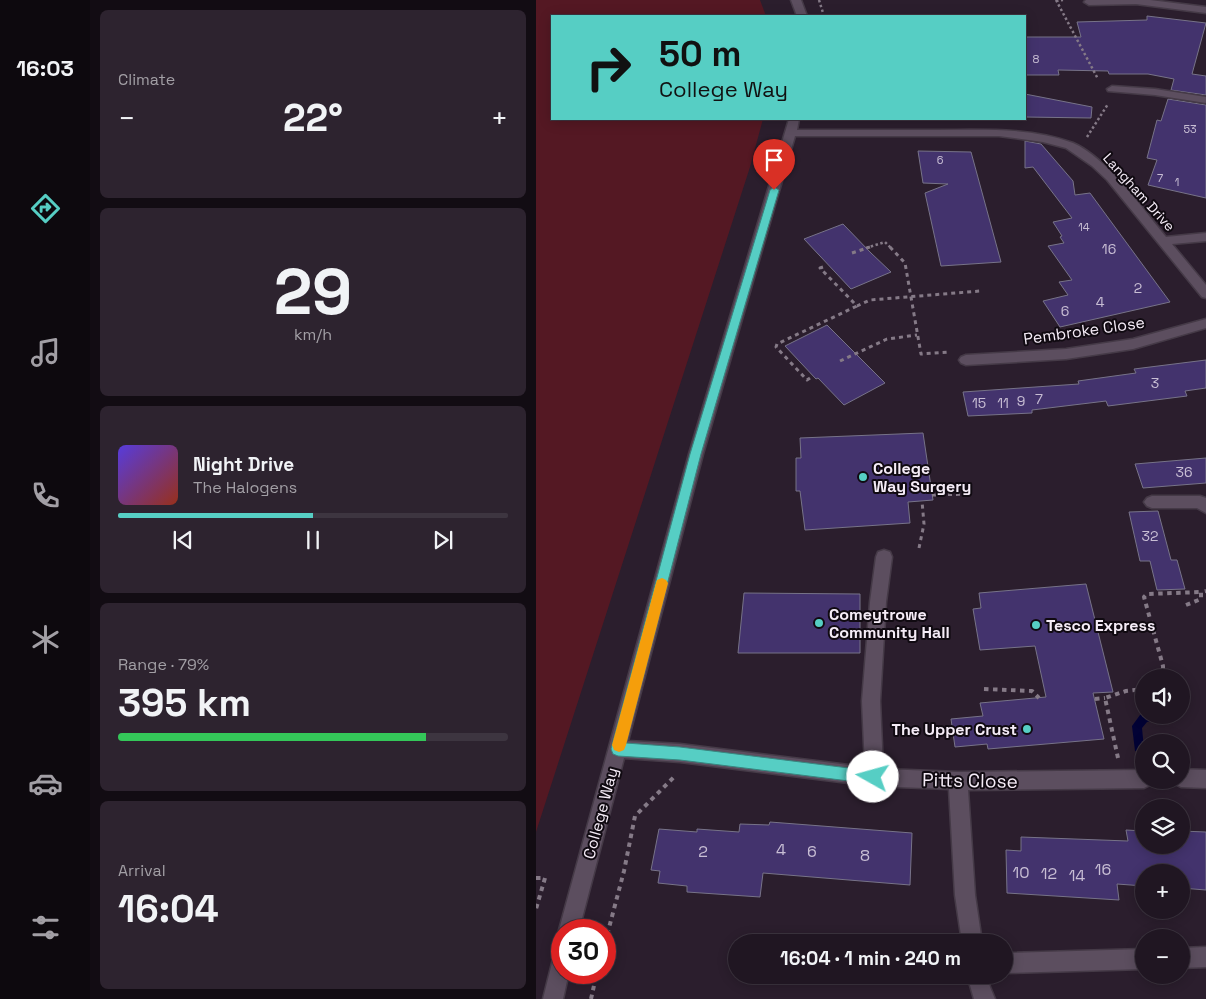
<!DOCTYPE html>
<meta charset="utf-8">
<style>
body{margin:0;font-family:"Space Grotesk",sans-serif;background:#2d232f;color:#f1f3f6;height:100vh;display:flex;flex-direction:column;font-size:19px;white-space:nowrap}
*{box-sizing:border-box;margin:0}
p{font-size:16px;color:#a29fa5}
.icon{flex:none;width:28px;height:28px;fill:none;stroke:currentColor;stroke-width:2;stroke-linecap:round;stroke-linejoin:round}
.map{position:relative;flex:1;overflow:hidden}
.details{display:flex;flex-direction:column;gap:10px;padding:10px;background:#120c13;width:446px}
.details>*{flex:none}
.top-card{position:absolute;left:15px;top:15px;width:475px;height:105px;border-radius:0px;box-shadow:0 2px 12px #0003,0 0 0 1px #3d3540;background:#56cec4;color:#111;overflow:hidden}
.fabs{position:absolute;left:599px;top:669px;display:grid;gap:10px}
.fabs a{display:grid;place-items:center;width:55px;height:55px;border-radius:50%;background:#201622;box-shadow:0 2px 12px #0003,0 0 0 1px #3d3540;font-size:25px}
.speed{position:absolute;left:15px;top:919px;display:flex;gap:10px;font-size:25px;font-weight:700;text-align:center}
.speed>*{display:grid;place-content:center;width:65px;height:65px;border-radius:50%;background:#201622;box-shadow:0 2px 12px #0003,0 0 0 1px #3d3540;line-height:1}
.speed .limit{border:8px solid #d22;background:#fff;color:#111}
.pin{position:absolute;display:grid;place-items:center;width:42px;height:42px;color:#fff;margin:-51px -21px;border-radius:50% 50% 50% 0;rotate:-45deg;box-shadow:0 0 5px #0007}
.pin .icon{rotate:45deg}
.me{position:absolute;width:55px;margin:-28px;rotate:277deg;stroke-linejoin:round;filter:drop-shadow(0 0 4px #0008)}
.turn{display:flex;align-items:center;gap:18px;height:105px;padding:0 25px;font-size:22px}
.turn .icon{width:65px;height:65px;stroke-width:2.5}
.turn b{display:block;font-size:35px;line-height:42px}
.big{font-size:38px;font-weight:600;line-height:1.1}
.details .widget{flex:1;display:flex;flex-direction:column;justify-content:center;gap:8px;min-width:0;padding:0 18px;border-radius:8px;background:#2d232f}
.details .dial{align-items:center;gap:0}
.dial b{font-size:65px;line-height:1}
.song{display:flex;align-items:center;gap:15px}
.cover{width:60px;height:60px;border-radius:8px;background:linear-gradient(135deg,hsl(250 70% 55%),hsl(10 70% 35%))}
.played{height:5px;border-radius:2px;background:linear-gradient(90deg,#56cec4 50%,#3d3540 50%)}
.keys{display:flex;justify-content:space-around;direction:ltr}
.heat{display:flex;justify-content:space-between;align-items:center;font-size:28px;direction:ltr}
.charge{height:8px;border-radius:4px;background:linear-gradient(90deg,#34c759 79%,#3d3540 0)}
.trip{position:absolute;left:192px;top:934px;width:285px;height:50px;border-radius:25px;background:#201622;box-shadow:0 2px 12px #0003,0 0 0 1px #3d3540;font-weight:600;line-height:50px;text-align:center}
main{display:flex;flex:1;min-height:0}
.tab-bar{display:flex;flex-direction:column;width:90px;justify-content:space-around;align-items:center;background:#0d090e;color:#a29fa5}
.tab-bar .icon{width:35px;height:35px}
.tab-bar .selected{color:#56cec4}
.tab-bar b{font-size:22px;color:#f1f3f6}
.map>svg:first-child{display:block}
.green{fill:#541823}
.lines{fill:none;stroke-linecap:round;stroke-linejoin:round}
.stream{fill:#020235;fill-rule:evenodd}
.building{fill:#43336d;stroke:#777388}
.minor-casing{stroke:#453a47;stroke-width:3}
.path-far2{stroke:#857a87;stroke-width:2.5;stroke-dasharray:2.5 2.5;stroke-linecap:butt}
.path-far1{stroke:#857a87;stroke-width:3;stroke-dasharray:4 4;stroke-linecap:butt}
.path{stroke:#857a87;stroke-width:4;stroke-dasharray:4.5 4.5;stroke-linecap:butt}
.minor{fill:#5c4e5f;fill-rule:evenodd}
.route{fill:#56cec4;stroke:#38867f}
.slow{fill:#f59e0b}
.poi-dot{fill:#56cec4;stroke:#100a11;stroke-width:2}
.labels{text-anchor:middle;stroke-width:4;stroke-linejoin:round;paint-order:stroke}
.far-number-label{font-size:11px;fill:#c8bed4}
.far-street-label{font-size:14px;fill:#f5ecf7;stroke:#100a11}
.number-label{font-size:14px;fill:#c8bed4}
.street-label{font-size:16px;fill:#f5ecf7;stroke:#100a11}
.poi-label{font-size:16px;font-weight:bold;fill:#f5ecf7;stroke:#100a11;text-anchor:start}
.near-number-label{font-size:16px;fill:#c8bed4}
.near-street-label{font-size:19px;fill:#f5ecf7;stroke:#100a11}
</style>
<main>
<nav class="tab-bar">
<b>16:03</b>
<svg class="icon selected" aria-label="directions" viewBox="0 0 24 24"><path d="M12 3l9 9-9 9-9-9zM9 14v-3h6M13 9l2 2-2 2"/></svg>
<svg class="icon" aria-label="music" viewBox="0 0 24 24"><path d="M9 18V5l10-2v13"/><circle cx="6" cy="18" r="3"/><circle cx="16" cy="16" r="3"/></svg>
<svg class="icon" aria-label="phone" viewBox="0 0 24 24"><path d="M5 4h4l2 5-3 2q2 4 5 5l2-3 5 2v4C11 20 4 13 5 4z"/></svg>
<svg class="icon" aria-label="climate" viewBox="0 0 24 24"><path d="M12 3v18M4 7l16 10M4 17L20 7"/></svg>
<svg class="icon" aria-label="car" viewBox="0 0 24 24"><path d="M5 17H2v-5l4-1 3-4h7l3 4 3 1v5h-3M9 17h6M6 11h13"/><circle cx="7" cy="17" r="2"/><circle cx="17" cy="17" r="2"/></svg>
<svg class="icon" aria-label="filters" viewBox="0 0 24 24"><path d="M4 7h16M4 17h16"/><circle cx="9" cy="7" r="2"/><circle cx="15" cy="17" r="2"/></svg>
</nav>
<section class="details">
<div class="widget"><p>Climate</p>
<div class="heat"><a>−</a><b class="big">22°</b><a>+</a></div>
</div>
<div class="widget dial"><b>29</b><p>km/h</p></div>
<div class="widget">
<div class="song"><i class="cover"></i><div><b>Night Drive</b><p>The Halogens</p></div></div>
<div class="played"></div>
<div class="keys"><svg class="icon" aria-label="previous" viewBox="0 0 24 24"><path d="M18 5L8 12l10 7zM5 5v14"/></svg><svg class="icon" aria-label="pause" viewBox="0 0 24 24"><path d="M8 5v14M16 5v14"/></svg><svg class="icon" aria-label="next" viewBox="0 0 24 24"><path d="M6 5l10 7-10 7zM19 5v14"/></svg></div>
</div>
<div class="widget"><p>Range · 79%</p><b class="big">395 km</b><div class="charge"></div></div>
<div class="widget"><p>Arrival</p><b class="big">16:04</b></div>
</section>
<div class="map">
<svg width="670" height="999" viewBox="0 0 670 999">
<rect width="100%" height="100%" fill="#2b1e2d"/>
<polygon class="green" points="0,0 224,0 230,16 16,16 16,119 227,119 214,167 0,832"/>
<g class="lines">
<polygon class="stream" points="608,713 608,715 626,715 625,718 611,722 606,728 608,749 603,752 599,751 596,726 604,715"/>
</g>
<g class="building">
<polygon points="611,16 670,23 656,74 670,76 670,95 635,90 638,79 612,74 573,74 572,71 522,70 523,75 489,75 489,37 545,37 541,22 611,20"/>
<polygon points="489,94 556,107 555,118 489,117"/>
<polygon points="632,99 670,105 670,198 612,185 621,160 611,158 621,120 625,121"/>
<polygon points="489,141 505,144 537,181 539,195 554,193 634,302 524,327 507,301 532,295 523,282 536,280 512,246 528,243 524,237 526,236 517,222 536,218 497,167 489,168"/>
<polygon points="382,151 435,152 465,262 405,266 389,193 412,184 387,183"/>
<polygon points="307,224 335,253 355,272 315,289 268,239"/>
<polygon points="291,325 349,383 308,405 282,378 280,379 249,346"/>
<polygon points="670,360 670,388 649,391 651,396 572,406 570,401 496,410 496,413 432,416 427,392 543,384 542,381 600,373 598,369"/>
<polygon points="387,433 397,500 372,502 374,523 269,530 264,491 260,491 260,458 265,458 264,438"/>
<polygon points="670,458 670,483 607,488 599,464"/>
<polygon points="622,511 635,560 641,560 649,589 621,590 614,561 604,561 593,512"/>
<polygon points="550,584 577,692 557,693 568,739 452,749 451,744 419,747 415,719 447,716 444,703 510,697 499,646 444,650 437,609 445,608 443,593"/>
<polygon points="208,593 324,594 324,653 202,653"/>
<polygon points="234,822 376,833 374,885 227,873 224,897 151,892 151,886 122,883 124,871 115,870 123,829 161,832 161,829 203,832 204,824 233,825"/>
<polygon points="590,830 608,831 608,845 645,845 645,831 670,832 670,890 645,888 645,872 608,872 608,886 581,884 583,900 471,893 470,850 485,851 485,837 592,841"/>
</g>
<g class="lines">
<g class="minor-casing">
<g id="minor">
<polygon points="255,0 265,0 271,16 261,16"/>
<polygon points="550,0 614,0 670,7 670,13 600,4 553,5 548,2"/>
<polygon points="576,86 619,89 670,97 670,103 619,95 572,91 571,89"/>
<path d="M253,119h10l-2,11c47,0 94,0 141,0 44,0 93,-3 135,13 33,14 70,66 93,94l40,-4v8l-34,3 34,41v13l-4,-1 -95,-117 -15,-14 -26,-18 -23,-6 -44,-6h-204l-92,318 -75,287 52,3 185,23 -3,-66 8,-99 6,-45 2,-5 6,-2 6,2 2,5 -6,45 -6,99 3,68 75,3 186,-2v10h9l-3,5 -6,3 -176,2 7,105 7,47h-20l-7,-47 -6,-106 -76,-3 -193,-24 -56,-4 -45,172h-17v7l-3,-7 130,-476z"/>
<polygon points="670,319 670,328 597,349 530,359 430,365 425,363 423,360 425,357 430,355 530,349 597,339"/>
<polygon points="616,496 664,496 670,498 670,513 661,508 616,508 611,506 608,502 611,498"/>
<polygon points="645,769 670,770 670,788 645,787 639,784 637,780 645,780"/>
<polygon points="670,947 670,967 645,968 645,948"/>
<polygon points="26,948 26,972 33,972 27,999 7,999 19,951"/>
<polygon points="608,949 608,969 469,973 469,953"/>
<polygon points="431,975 451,975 454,987 459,999 438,999"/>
</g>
</g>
<g class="path-far2">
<polyline points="283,0 288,16"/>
<polyline points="520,0 562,79"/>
<polyline points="520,1 527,0"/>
<polyline points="551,137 572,104"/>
<polyline points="330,248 349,242 355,248"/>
</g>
<g class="path-far1">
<polyline points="354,247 369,263 385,354 413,352"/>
<polyline points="316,253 334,247"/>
<polyline points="287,267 284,268 321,306 334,300 444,291"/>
<polyline points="304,361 351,339 381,335"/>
<polyline points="274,378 271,380 240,347 241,344 321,306"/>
<polyline points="396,495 435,494"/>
<polyline points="383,548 388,524 386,501"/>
</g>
<g class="path">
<polyline points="650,605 665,599 665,592 670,591"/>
<polyline points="627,678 627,666 608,597 611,594 665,592"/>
<polyline points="448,689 496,691 503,698"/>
<polyline points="559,699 569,698"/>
<polyline points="582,758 569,698 590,691 608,689"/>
<polyline points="0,878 9,878 0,909"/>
<polyline points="69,943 88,871 99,816 139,776"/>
<polyline points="55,999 61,972"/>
</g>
<use href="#minor" class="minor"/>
</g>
<polygon class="route" points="238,187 243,190 165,454 90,743 144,747 337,771 342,773 344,777 342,782 337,784 144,760 82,756 77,754 75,749 154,454 234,190"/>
<polygon class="slow" points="126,578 130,580 132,583 90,745 88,750 83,752 78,750 76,745 120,583 121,580"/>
<g class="poi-dot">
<circle cx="327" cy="477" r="5"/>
<circle cx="283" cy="623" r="5"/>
<circle cx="500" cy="625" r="5"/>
<circle cx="491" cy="729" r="5"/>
</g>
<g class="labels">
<g class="far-number-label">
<text x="500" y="63">8</text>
<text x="654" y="133">53</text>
<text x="404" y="164">6</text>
<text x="624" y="182">7</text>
<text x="641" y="186">1</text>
<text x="548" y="231">14</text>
</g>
<g class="far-street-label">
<text transform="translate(603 192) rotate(48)" y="5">Langham Drive</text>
</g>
<g class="number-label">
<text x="573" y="254">16</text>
<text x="602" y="293">2</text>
<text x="564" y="307">4</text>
<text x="529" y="316">6</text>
<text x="619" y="388">3</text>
<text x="503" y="404">7</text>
<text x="485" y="406">9</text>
<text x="443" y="408">15</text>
<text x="467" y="408">11</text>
<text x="648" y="477">36</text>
<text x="614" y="541">32</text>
</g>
<g class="street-label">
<text transform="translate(548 330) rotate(-8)" y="6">Pembroke Close</text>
<text transform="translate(64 813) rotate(-75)" y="6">College Way</text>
</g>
<g class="poi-label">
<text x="337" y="474">College<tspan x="337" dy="18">Way Surgery</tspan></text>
<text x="293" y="620">Comeytrowe<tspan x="293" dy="18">Community Hall</tspan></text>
<text x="510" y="631">Tesco Express</text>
<text x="481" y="735" text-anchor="end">The Upper Crust</text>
</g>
<g class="near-number-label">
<text x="245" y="855">4</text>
<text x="167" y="857">2</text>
<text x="276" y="857">6</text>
<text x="329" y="861">8</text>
<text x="567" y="875">16</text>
<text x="485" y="878">10</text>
<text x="513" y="879">12</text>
<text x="541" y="881">14</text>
</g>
<g class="near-street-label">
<text transform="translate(434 780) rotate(1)" y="7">Pitts Close</text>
</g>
</g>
</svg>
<div class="fabs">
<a><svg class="icon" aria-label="sound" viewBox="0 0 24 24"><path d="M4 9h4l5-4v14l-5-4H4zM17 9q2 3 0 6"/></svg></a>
<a><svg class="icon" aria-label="search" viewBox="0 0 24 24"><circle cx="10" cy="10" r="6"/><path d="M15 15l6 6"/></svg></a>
<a><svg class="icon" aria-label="layers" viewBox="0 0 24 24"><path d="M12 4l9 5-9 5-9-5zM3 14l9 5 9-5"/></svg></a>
<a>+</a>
<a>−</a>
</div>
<div class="speed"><div class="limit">30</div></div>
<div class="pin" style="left:238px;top:190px;background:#d93025"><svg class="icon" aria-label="arrive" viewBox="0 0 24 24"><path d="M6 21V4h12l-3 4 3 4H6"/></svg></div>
<svg class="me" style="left:337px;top:777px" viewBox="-20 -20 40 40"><circle r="19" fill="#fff"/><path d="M0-13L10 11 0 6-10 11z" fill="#56cec4"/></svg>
<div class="trip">16:04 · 1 min · 240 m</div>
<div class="top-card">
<div class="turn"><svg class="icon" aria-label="right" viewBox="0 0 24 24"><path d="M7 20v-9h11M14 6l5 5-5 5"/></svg><div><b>50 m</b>College Way</div></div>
</div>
</div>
</main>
